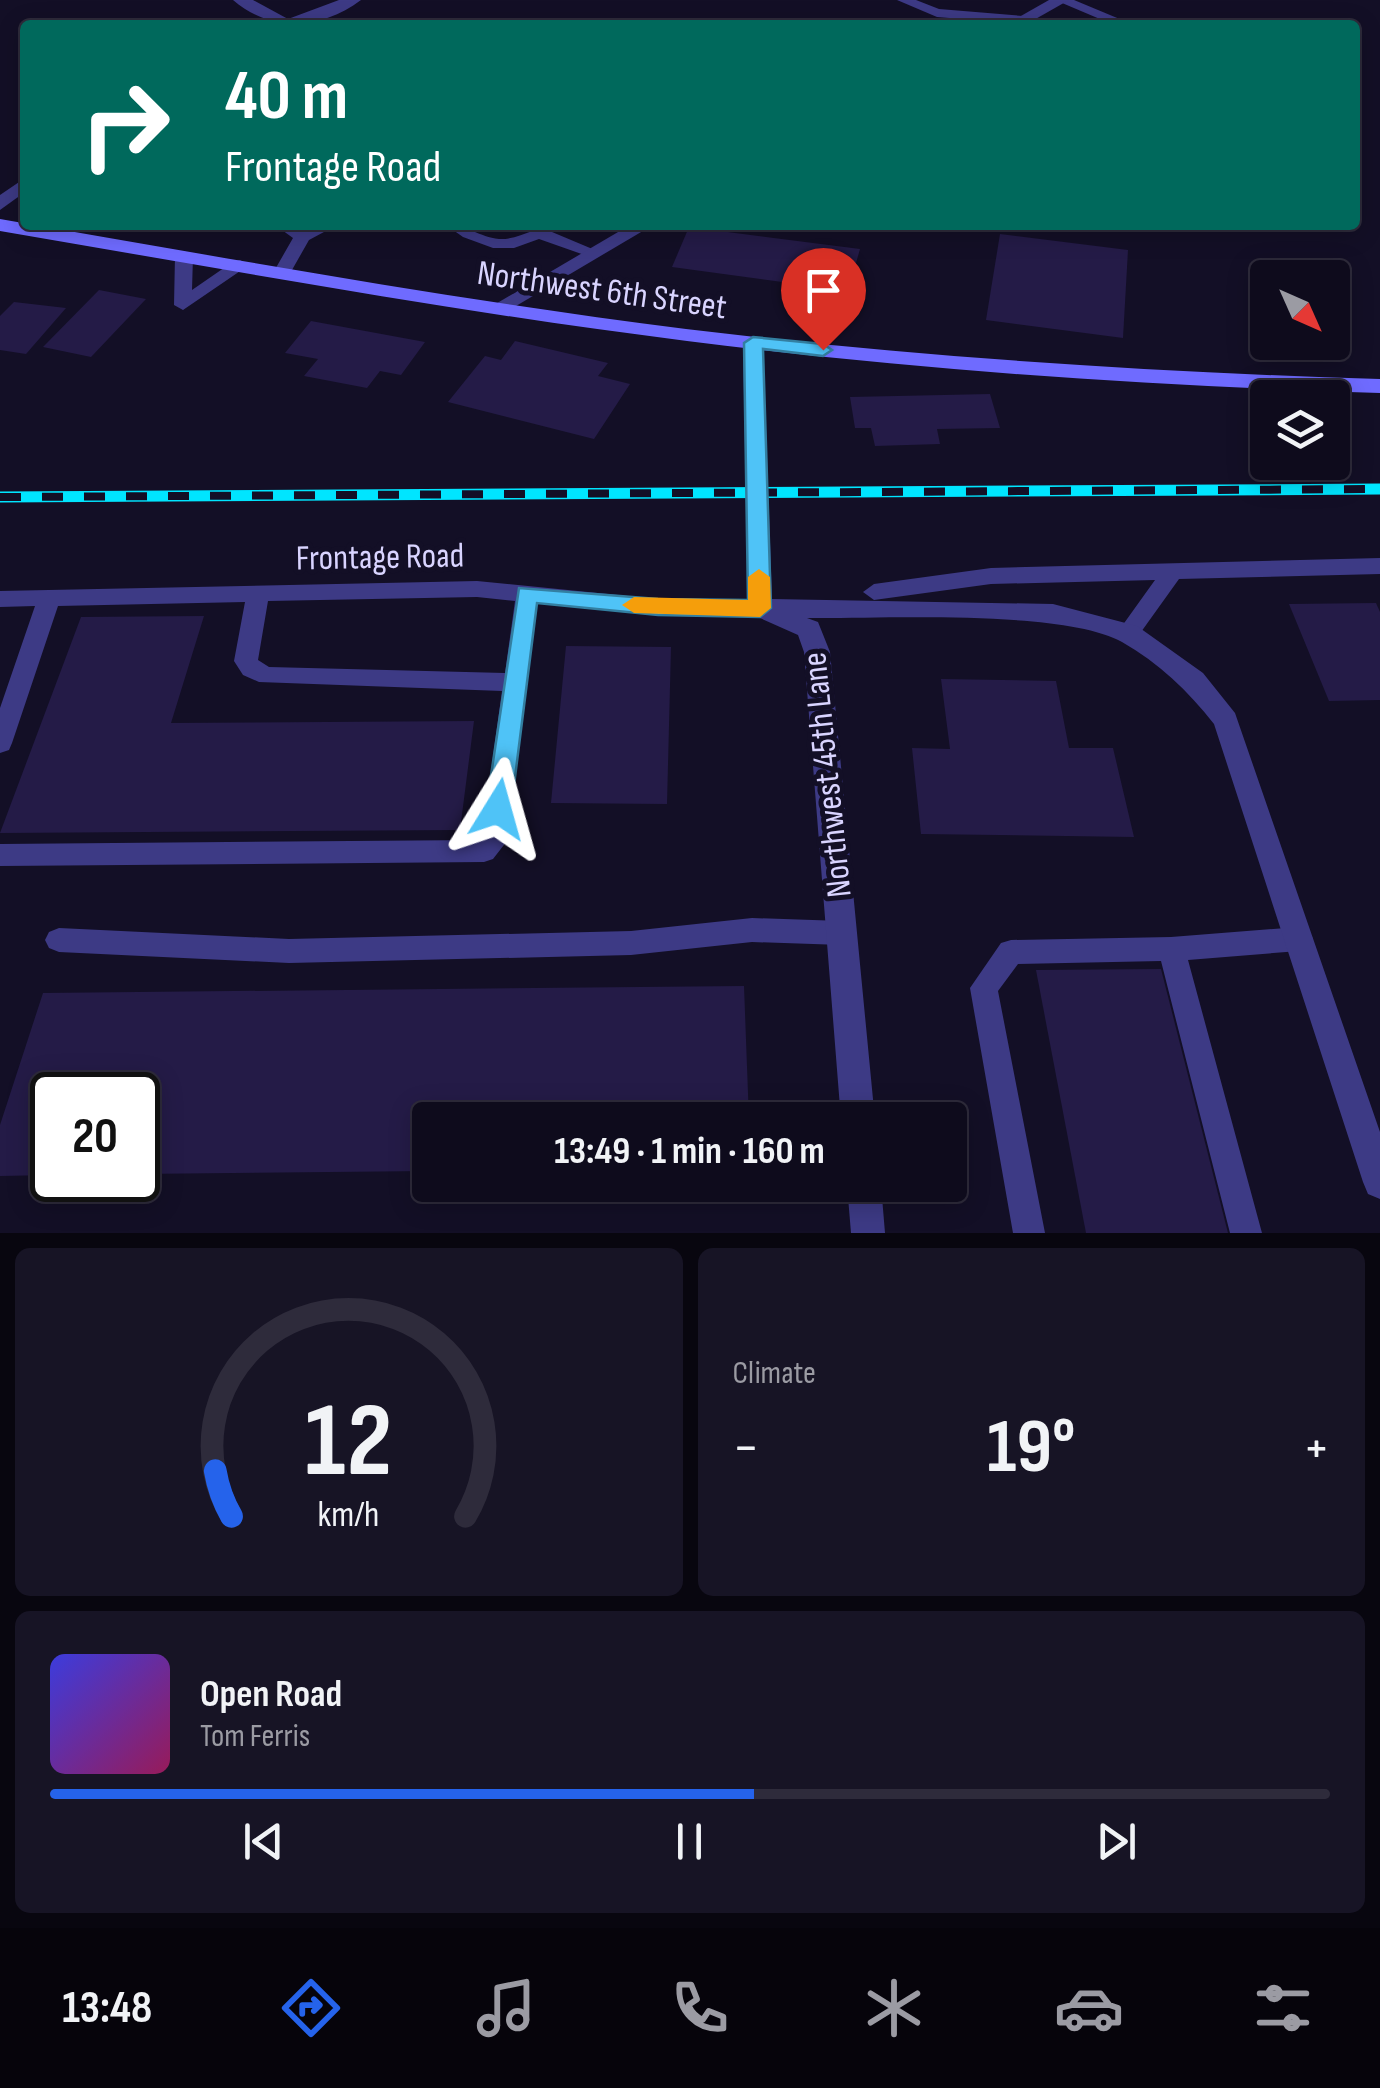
<!DOCTYPE html>
<meta charset="utf-8">
<style>
body{margin:0;font-family:"Sofia Sans Condensed",sans-serif;background:#171425;color:#f1f3f6;height:100vh;display:flex;flex-direction:column;font-size:38px;white-space:nowrap}
*{box-sizing:border-box;margin:0}
p{font-size:32px;color:#9b9ba3}
.icon{flex:none;width:55px;height:55px;fill:none;stroke:currentColor;stroke-width:2;stroke-linecap:round;stroke-linejoin:round}
.map{position:relative;height:1233px;overflow:hidden}
.sheet{display:flex;flex-direction:column;gap:15px;padding:15px;background:#08060f;flex:1}
.sheet>*{flex:none}
.banner{position:absolute;left:20px;top:20px;width:1340px;height:210px;border-radius:10px;box-shadow:0 5px 25px #0003,0 0 0 2px #2e2b3b;background:#00695c;color:#fff;overflow:hidden}
.needle{width:65px;rotate:135deg}
.fabs{position:absolute;left:1250px;top:260px;display:grid;gap:20px}
.fabs a{display:grid;place-items:center;width:100px;height:100px;border-radius:10px;background:#0e0b1c;box-shadow:0 5px 25px #0003,0 0 0 2px #2e2b3b;font-size:50px}
.speed{position:absolute;left:30px;top:1072px;display:flex;gap:20px;font-size:50px;font-weight:700;text-align:center}
.speed>*{display:grid;place-content:center;width:130px;height:130px;border-radius:50%;background:#0e0b1c;box-shadow:0 5px 25px #0003,0 0 0 2px #2e2b3b;line-height:1}
.speed .limit{border:5px solid #111;border-radius:15px;background:#fff;color:#111}
.pin{position:absolute;display:grid;place-items:center;width:85px;height:85px;color:#fff;margin:-102px -42px;border-radius:50% 50% 50% 0;rotate:-45deg;box-shadow:0 0 10px #0007}
.pin .icon{rotate:45deg}
.me{position:absolute;width:110px;margin:-55px;rotate:8deg;stroke-linejoin:round;filter:drop-shadow(0 0 8px #0008)}
.turn{display:flex;align-items:center;gap:35px;height:210px;padding:0 40px;font-size:45px}
.turn .icon{width:130px;height:130px;stroke-width:2.5}
.turn b{display:block;font-size:70px;line-height:85px}
.big{font-size:75px;font-weight:700;line-height:1.1}
.sheet .tile{flex:1;display:flex;flex-direction:column;justify-content:center;gap:15px;min-width:0;padding:0 35px;border-radius:15px;background:#171425}
.sheet .dial{align-items:center;gap:0}
.dial svg{height:260px;overflow:visible;fill:none;stroke:#2e2b3b;stroke-width:7;stroke-linecap:round;text-anchor:middle}
.dial text{fill:#f1f3f6;stroke:none}
.song{display:flex;align-items:center;gap:30px}
.cover{width:120px;height:120px;border-radius:15px;background:linear-gradient(135deg,hsl(240 70% 55%),hsl(330 70% 35%))}
.played{height:10px;border-radius:5px;background:linear-gradient(90deg,#2563eb 55%,#2e2b3b 55%)}
.keys{display:flex;justify-content:space-around;direction:ltr}
.heat{display:flex;justify-content:space-between;align-items:center;font-size:55px;direction:ltr}
.sheet .tiles{flex:1;display:grid;gap:15px;grid-template-columns:1fr 1fr}
.tile:last-child{grid-column:span 2}
.trip{position:absolute;left:412px;top:1102px;width:555px;height:100px;border-radius:10px;background:#0e0b1c;box-shadow:0 5px 25px #0003,0 0 0 2px #2e2b3b;font-weight:700;line-height:100px;text-align:center}
.dock{display:flex;height:160px;justify-content:space-around;align-items:center;background:#06040b;color:#9b9ba3}
.dock .icon{width:70px;height:70px}
.dock .on{color:#2563eb}
.dock b{font-size:45px;color:#f1f3f6}
.map>svg:first-child{display:block}
.building{fill:#241b47}
.lines{fill:none;stroke-linecap:round;stroke-linejoin:round}
.service{fill:#3d3a85;fill-rule:evenodd}
.minor{fill:#3d3a85;fill-rule:evenodd}
.secondary{fill:#6f6bff;fill-rule:evenodd}
.rail-casing{stroke:#00e5ff;stroke-width:11}
.rail{stroke:#130f26;stroke-width:8;stroke-dasharray:21;stroke-linecap:butt}
.route{fill:#4fc3f7;stroke:#337fa1;stroke-width:2.5}
.slow{fill:#f59e0b}
.labels{text-anchor:middle;stroke-width:10;stroke-linejoin:round;paint-order:stroke}
.street-label{font-size:35px;fill:#d9d4ff;stroke:#130f26}
</style>
<div class="map">
<svg width="1380" height="1233" viewBox="0 0 1380 1233">
<rect width="100%" height="100%" fill="#130f26"/>
<g class="building">
<polygon points="689,227 860,249 848,291 672,267"/>
<polygon points="1000,234 1128,250 1123,338 986,320"/>
<polygon points="99,290 146,299 91,357 43,347"/>
<polygon points="14,302 66,308 26,354 0,350 0,316"/>
<polygon points="311,321 425,342 401,375 380,371 367,388 304,376 318,359 285,353"/>
<polygon points="515,341 608,363 598,376 630,384 594,439 448,402 485,356 501,360"/>
<polygon points="990,394 1000,428 937,429 940,444 875,446 871,428 855,428 850,397"/>
<polygon points="1376,603 1380,612 1380,700 1329,701 1289,604"/>
<polygon points="204,616 171,723 474,721 460,830 0,833 81,617"/>
<polygon points="566,646 671,647 667,804 551,803"/>
<polygon points="941,679 1056,681 1069,748 1113,748 1134,837 921,834 912,748 950,749"/>
<polygon points="1161,969 1228,1233 1086,1233 1036,970"/>
<polygon points="744,986 749,1120 430,1120 430,1171 138,1174 138,1095 52,1095 52,1175 0,1176 0,1125 43,993"/>
</g>
<g class="lines">
<g class="service">
<polygon points="897,0 916,0 939,9 1023,16 1030,20 1023,24 937,17"/>
<polygon points="1055,0 1074,0 1134,25 1114,25"/>
<polygon points="275,225 295,225 303,230 315,225 337,225 309,240 288,277 282,278 273,273 293,238"/>
<path d="M446,225c22,0 33,12 53,14 21,1 38,-14 62,-14l-9,7 50,21 -9,5 -54,-19 -25,9h-21l-30,-11z"/>
<polygon points="184,251 193,256 192,290 234,261 240,260 249,265 183,310 174,305 175,256"/>
<polygon points="1380,558 1380,574 1179,579 1136,639 1128,641 1117,633 1155,580 991,584 874,600 863,592 874,584 991,568"/>
<path d="M477,581l181,18 102,1 11,8 -11,8 -102,-1 -121,-12 -30,238 -14,18 -9,3 -484,4v-22l478,-4 4,-4 20,-145 -243,-9 -16,-7 -9,-14 11,-59 -187,4 -46,137 -3,7 -9,3v-45l35,-102 -35,1v-16zM477,597l38,4 -10,72 -236,-6 -11,-7 10,-59z"/>
<polygon points="752,918 842,921 852,925 856,933 852,941 842,945 752,942 631,955 289,963 59,952 49,948 45,940 49,932 59,928 289,939 631,931"/>
<polygon points="1299,927 1309,931 1313,939 1309,947 1299,951 1188,960 1262,1233 1230,1233 1161,961 1018,964 998,991 1045,1233 1013,1233 970,988 1001,943 1011,940 1171,937"/>
</g>
<g class="minor">
<path d="M233,0h20l35,19 51,-19h22c-40,30 -90,33 -128,0z"/>
<polygon points="1049,0 1069,0 1025,25 1005,25"/>
<polygon points="25,178 25,192 0,210 0,195"/>
<polygon points="630,225 653,225 504,313 490,313 487,309"/>
<path d="M753,337l10,6 9,256 281,5 84,22 66,47 32,40 145,419v67l-12,-5 -5,-12 -149,-458c-26,-33 -55,-61 -92,-82 -58,-33 -241,-23 -315,-24l11,4 12,30 45,468h-34l-37,-468 -6,-17 -47,-21 -3,-6 -5,-265z"/>
<polygon points="847,1185 881,1185 885,1233 851,1233"/>
</g>
<path class="secondary" d="M0,219c226,39 456,81 686,110 231,28 462,43 694,50v14c-232,-7 -463,-23 -693,-52 -231,-29 -458,-71 -687,-110z"/>
<g class="rail-casing">
<polyline id="rail" points="0,497 1380,489"/>
</g>
<use href="#rail" class="rail"/>
</g>
<polygon class="route" points="753,337 823,344 832,350 823,356 763,349 771,608 760,617 658,615 537,603 511,809 508,817 498,820 489,817 486,809 519,588 658,599 748,600 744,343"/>
<polygon class="slow" points="759,569 770,577 771,608 760,617 634,613 622,605 634,597 748,600 748,577"/>
<g class="labels">
<g class="street-label">
<text transform="translate(602 289) rotate(8)" y="12">Northwest 6th Street</text>
<text transform="translate(380 556) rotate(-1)" y="12">Frontage Road</text>
<text transform="translate(826 775) rotate(-96)" y="12">Northwest 45th Lane</text>
</g>
</g>
</svg>
<div class="fabs">
<a><svg class="needle" viewBox="-14 -14 28 28"><path d="M0-13l5 13h-10z" fill="#e53935"/><path d="M0 13l5-13h-10z" fill="#9b9ba3"/></svg></a>
<a><svg class="icon" aria-label="layers" viewBox="0 0 24 24"><path d="M12 4l9 5-9 5-9-5zM3 14l9 5 9-5"/></svg></a>
</div>
<div class="speed"><div class="limit">20</div></div>
<div class="pin" style="left:823px;top:350px;background:#d93025"><svg class="icon" aria-label="arrive" viewBox="0 0 24 24"><path d="M6 21V4h12l-3 4 3 4H6"/></svg></div>
<svg class="me" style="left:498px;top:809px" viewBox="-20 -20 40 40"><path d="M0-17L14 15 0 8-14 15z" fill="#4fc3f7" stroke="#fff" stroke-width="4"/></svg>
<div class="trip">13:49 · 1 min · 160 m</div>
<div class="banner">
<div class="turn"><svg class="icon" aria-label="right" viewBox="0 0 24 24"><path d="M7 20v-9h11M14 6l5 5-5 5"/></svg><div><b>40 m</b>Frontage Road</div></div>
</div>
</div>
<section class="sheet">
<div class="tiles">
<div class="tile dial"><svg viewBox="0 0 100 80">
<path d="M14 69A42 42 0 1 1 86 69"/>
<path d="M14 69A42 42 0 0 1 9 55" stroke="#2563eb"/>
<text x="50" y="56" font-size="32" font-weight="700">12</text>
<text x="50" y="72" font-size="11">km/h</text>
</svg></div>
<div class="tile"><p>Climate</p>
<div class="heat"><a>−</a><b class="big">19°</b><a>+</a></div>
</div>
<div class="tile">
<div class="song"><i class="cover"></i><div><b>Open Road</b><p>Tom Ferris</p></div></div>
<div class="played"></div>
<div class="keys"><svg class="icon" aria-label="previous" viewBox="0 0 24 24"><path d="M18 5L8 12l10 7zM5 5v14"/></svg><svg class="icon" aria-label="pause" viewBox="0 0 24 24"><path d="M8 5v14M16 5v14"/></svg><svg class="icon" aria-label="next" viewBox="0 0 24 24"><path d="M6 5l10 7-10 7zM19 5v14"/></svg></div>
</div>
</div>
</section>
<nav class="dock">
<b>13:48</b>
<svg class="icon on" aria-label="directions" viewBox="0 0 24 24"><path d="M12 3l9 9-9 9-9-9zM9 14v-3h6M13 9l2 2-2 2"/></svg>
<svg class="icon" aria-label="music" viewBox="0 0 24 24"><path d="M9 18V5l10-2v13"/><circle cx="6" cy="18" r="3"/><circle cx="16" cy="16" r="3"/></svg>
<svg class="icon" aria-label="phone" viewBox="0 0 24 24"><path d="M5 4h4l2 5-3 2q2 4 5 5l2-3 5 2v4C11 20 4 13 5 4z"/></svg>
<svg class="icon" aria-label="climate" viewBox="0 0 24 24"><path d="M12 3v18M4 7l16 10M4 17L20 7"/></svg>
<svg class="icon" aria-label="car" viewBox="0 0 24 24"><path d="M5 17H2v-5l4-1 3-4h7l3 4 3 1v5h-3M9 17h6M6 11h13"/><circle cx="7" cy="17" r="2"/><circle cx="17" cy="17" r="2"/></svg>
<svg class="icon" aria-label="filters" viewBox="0 0 24 24"><path d="M4 7h16M4 17h16"/><circle cx="9" cy="7" r="2"/><circle cx="15" cy="17" r="2"/></svg>
</nav>
